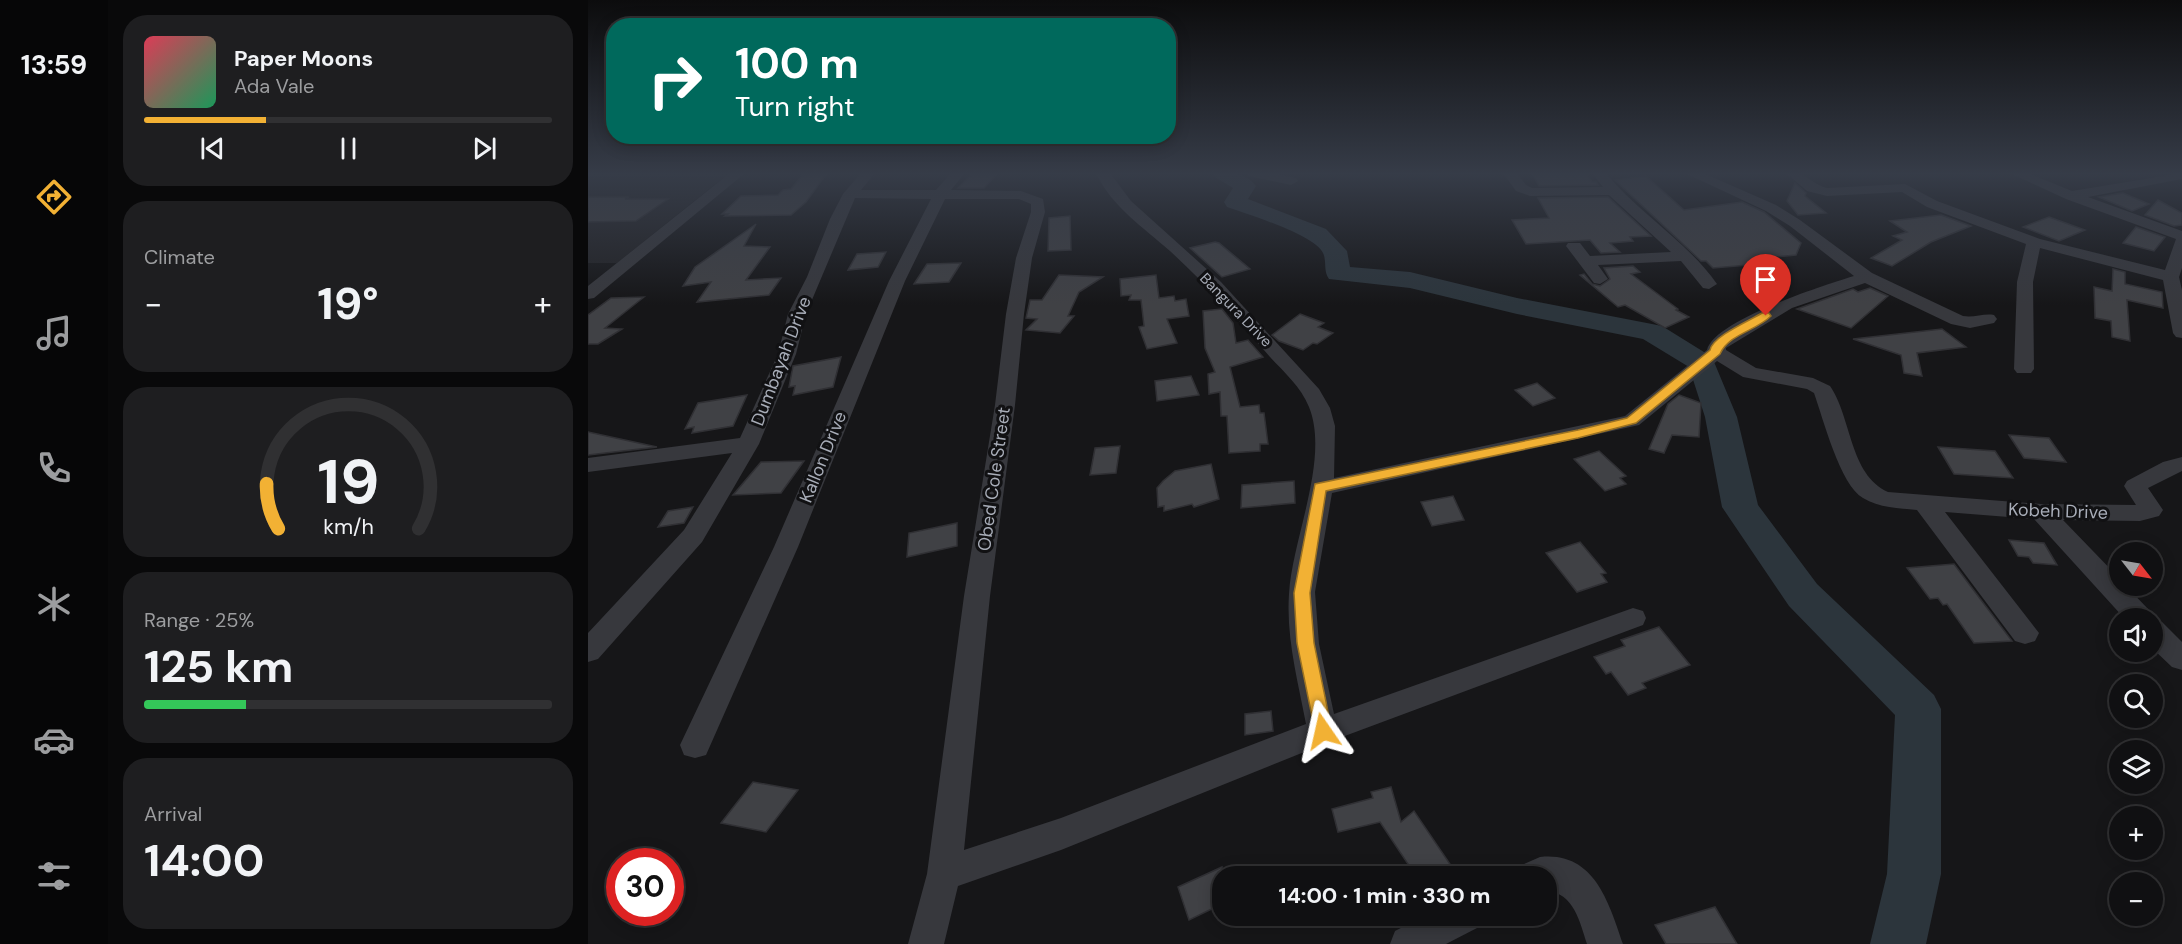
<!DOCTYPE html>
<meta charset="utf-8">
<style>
body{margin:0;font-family:"DM Sans",sans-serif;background:#1e1e20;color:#f1f3f6;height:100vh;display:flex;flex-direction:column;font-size:22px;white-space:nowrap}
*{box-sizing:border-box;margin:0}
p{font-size:20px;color:#9c9d9f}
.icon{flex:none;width:33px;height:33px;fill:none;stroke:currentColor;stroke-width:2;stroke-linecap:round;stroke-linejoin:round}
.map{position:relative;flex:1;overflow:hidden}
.drawer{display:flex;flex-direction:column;gap:15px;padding:15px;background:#09090a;width:480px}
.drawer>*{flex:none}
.hud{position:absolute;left:18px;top:18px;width:570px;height:126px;border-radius:24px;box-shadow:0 3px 15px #0003,0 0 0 2px #303032;background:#00695c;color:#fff;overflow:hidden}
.needle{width:39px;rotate:121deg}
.controls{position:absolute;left:1521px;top:542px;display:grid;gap:12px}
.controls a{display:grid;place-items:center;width:54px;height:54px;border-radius:50%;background:#101012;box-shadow:0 3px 15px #0003,0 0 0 2px #303032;font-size:30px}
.speed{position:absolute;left:18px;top:848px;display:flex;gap:12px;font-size:30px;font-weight:700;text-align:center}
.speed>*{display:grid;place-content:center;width:78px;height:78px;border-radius:50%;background:#101012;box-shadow:0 3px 15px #0003,0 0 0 2px #303032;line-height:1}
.speed .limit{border:9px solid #d22;background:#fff;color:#111}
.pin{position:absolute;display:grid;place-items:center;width:51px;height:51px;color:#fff;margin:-62px -26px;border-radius:50% 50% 50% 0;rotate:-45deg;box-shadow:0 0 6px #0007}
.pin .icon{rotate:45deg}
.me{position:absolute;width:66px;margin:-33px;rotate:349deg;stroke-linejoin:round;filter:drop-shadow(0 0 4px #0008)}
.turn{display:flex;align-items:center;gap:21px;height:126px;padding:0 30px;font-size:27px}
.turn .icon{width:78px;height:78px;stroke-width:2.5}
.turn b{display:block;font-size:42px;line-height:51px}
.big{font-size:45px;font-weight:700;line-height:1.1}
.drawer .card{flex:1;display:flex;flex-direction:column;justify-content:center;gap:9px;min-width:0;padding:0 21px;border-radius:24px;background:#1e1e20}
.drawer .dial{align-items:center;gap:0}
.dial svg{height:156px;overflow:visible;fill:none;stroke:#303032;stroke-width:7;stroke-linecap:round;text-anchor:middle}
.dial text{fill:#f1f3f6;stroke:none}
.song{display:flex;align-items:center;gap:18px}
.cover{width:72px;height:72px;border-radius:9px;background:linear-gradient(135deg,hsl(350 70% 55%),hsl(150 70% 35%))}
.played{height:6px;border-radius:3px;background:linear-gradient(90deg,#f2b134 30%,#303032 30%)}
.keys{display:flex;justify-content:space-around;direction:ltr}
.heat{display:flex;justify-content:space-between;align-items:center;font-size:33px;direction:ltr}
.charge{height:9px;border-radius:4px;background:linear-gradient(90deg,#34c759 25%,#303032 0)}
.trip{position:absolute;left:624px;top:866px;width:345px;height:60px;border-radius:24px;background:#101012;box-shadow:0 3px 15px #0003,0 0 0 2px #303032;font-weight:700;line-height:60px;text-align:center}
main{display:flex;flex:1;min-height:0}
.tabs{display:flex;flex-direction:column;width:108px;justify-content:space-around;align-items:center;background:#060607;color:#9c9d9f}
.tabs .icon{width:42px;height:42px}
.tabs .active{color:#f2b134}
.tabs b{font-size:27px;color:#f1f3f6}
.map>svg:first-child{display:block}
.built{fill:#222225}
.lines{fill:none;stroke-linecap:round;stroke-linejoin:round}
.river{fill:#2c353c;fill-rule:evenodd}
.building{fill:#404145;stroke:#303034;stroke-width:1.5}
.minor{fill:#37383d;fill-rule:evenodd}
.route{fill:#f2b134;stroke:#9d7322;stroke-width:1.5}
.labels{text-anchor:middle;stroke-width:6;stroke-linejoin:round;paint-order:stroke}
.far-street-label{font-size:15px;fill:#a8adb8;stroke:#111113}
.street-label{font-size:18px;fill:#a8adb8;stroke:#111113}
</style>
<main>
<nav class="tabs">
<b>13:59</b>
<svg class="icon active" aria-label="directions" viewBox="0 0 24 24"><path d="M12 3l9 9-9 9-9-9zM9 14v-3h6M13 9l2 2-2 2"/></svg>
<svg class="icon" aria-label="music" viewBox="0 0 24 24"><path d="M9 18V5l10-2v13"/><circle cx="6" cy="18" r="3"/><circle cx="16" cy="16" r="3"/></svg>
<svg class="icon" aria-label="phone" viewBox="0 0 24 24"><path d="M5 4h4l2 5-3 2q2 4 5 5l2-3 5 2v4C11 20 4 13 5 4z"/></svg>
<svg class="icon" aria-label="climate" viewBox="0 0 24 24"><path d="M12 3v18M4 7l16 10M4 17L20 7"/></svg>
<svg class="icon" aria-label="car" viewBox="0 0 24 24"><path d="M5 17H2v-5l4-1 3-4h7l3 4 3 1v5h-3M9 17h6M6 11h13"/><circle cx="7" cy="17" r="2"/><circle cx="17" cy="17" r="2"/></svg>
<svg class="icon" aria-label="filters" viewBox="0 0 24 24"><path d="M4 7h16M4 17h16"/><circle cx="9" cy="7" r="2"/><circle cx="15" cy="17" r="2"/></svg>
</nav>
<section class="drawer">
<div class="card">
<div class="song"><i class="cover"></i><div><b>Paper Moons</b><p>Ada Vale</p></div></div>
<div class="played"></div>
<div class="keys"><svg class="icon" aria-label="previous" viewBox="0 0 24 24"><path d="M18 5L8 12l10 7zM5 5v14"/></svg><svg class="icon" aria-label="pause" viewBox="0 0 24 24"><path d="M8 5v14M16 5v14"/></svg><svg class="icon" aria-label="next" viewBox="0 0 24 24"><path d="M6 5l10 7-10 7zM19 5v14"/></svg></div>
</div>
<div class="card"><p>Climate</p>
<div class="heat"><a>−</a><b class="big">19°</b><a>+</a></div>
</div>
<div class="card dial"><svg viewBox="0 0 100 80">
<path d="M14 69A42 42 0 1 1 86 69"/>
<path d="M14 69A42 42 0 0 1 8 46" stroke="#f2b134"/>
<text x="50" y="56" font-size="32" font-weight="700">19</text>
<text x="50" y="72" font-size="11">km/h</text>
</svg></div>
<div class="card"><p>Range · 25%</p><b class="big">125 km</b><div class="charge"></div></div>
<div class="card"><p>Arrival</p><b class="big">14:00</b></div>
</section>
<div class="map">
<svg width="1594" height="944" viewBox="0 0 1594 944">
<rect width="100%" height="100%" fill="#161618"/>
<polygon class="built" points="0,173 141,173 29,263 0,263"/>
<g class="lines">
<path class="river" d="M624,173c16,0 33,-2 44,13l-8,13 78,30 21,22 3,16 60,5 107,26 135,26 10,2 50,31 25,60 21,88 59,79 117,111 7,14v165l-15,70h-56l17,-70 8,-159 -106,-109 -67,-99 -17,-90 -16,-50 -46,-28 -126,-25 -107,-26 -81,-9c-6,-8 -2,-18 -6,-26 -8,-18 -76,-39 -96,-46l-3,-5 9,-14 -18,-11z"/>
</g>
<g class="building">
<polygon points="216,173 239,173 218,202 203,215 137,216 140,214 134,214 153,196 190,195 195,190 203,189"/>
<polygon points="385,173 410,173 396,188 370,188"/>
<polygon points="999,174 1004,182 1008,182 1010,185 951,186 945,175"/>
<polygon points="1058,176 1096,210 1154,202 1176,212 1213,243 1208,255 1166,259 1173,264 1125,268 1118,261 1113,261 1027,180"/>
<polygon points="1207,183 1218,193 1217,196 1238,213 1210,215 1199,201"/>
<polygon points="1534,193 1535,193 1561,204 1544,211 1511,197"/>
<polygon points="0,197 41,197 37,199 80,199 48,221 0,222"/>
<polygon points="1020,197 1063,236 1042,237 1045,241 1022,243 1032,252 1013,253 1002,240 938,244 924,220 961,218 950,198"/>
<polygon points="1570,200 1594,213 1594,225 1586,226 1557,215"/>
<polygon points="1353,215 1383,226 1343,242 1304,266 1283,258 1314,240 1305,236 1319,232 1302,221"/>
<polygon points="482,216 483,250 460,251 461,218"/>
<polygon points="1461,217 1497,230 1471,241 1435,227"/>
<polygon points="168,224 156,246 182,247 158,280 193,278 181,295 109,302 123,282 95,286 107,267"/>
<polygon points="1548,227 1577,237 1566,251 1535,243"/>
<polygon points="627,242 631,243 662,269 634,277 602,248"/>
<polygon points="298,252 290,267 260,270 269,254"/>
<polygon points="373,263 361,282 326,284 339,264"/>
<polygon points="1045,266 1052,272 1043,274 1090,309 1088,310 1101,317 1077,328 1037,305 1030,307 992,275 996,274 1004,284 1012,286 1022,279 1016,268"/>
<polygon points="1525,269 1537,272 1537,284 1574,292 1575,308 1539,300 1542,341 1524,337 1523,321 1507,318 1506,287 1524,291"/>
<polygon points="471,275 515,277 491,292 480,316 486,316 472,333 438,330 449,319 438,318 442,300 454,300"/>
<polygon points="568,275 571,298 586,296 587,301 598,299 601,316 579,319 589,343 559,349 551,327 556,326 553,300 541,300 543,295 533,296 532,279"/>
<polygon points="1282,288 1300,296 1263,328 1209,309 1265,289 1270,292"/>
<polygon points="56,297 17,328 34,329 10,344 0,344 0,315 23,298"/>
<polygon points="634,309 645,323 648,343 660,340 675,357 642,367 652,407 671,405 672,413 676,413 680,444 672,444 672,451 641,453 639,416 633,416 632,392 621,394 620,374 627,372 617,348 615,311"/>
<polygon points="712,314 736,323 730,327 745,333 729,344 725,343 715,350 691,341 684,335"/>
<polygon points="1354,329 1378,347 1329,353 1334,376 1316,373 1313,355 1265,339"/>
<polygon points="253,357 245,387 205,395 207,386 201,387 205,366"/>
<polygon points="603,376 611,395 569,401 567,381"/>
<polygon points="949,383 967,398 945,406 927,390"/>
<polygon points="159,395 145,426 104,433 106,427 97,429 110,403"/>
<polygon points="1091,395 1113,403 1111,437 1084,435 1076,453 1061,449 1080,404"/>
<polygon points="0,432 69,447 0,455"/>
<polygon points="1421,435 1461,438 1478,462 1436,458"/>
<polygon points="532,446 528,473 502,475 507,448"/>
<polygon points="1350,447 1407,451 1425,478 1366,474"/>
<polygon points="1011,451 1038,476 1032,478 1038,484 1017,491 986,459"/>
<polygon points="216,461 193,493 145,495 173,462"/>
<polygon points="623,464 631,499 606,507 604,504 576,511 576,506 570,507 569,488 575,481 587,471"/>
<polygon points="706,481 707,503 653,508 654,485"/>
<polygon points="865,496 876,520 844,526 833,502"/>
<polygon points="105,507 96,523 70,527 80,511"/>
<polygon points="369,523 369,546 319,557 321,533"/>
<polygon points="1421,540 1456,543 1469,565 1445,563 1441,557 1430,556"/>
<polygon points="992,542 1018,573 1013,574 1019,582 989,592 958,553"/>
<polygon points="1366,564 1381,584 1424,641 1386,643 1359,604 1355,605 1350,598 1342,599 1319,568"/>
<polygon points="1071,627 1102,665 1054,683 1058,688 1040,695 1023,672 1018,674 1006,657 1037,646 1033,640"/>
<polygon points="683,711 685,731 657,735 657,714"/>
<polygon points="165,782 210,790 178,832 133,823"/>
<polygon points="803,787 813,822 826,811 866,870 857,876 828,876 792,822 750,832 744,809 785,798 783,792"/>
<polygon points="634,867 634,904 601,920 590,887"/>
<polygon points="1127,907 1149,944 1078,944 1067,925"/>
</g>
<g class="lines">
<g class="minor">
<polygon points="142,173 157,173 6,298 0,299 0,286"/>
<path d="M273,173h14l-14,17h75l15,-17h14l-14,17 70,1 22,8 2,13 -13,46 -8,56 -9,91 -25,191 -26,254 97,-32 245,-94c-8,-43 -20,-86 -17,-130 3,-55 41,-135 20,-187 -8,-20 -25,-35 -39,-50 -32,-37 -64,-73 -100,-106 -27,-24 -58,-44 -74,-78h14l21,28 90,81 98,107 11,19 5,18 -1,52 291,-62 82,-66c7,-30 118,-65 147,-74l-64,-50 -24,-15 -81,-38h18l73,32 24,15 72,53 91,43c11,2 21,-3 31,-1l3,4 -3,4 -24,5 -19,-4 -86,-41 -73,25 -66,40v2l30,18 57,10 17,8c22,32 19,88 58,106l153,12 95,1 -12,-19 3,-5 36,-19 19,-5v14l-34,17 15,22 -4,6 -19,5 -77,-1 57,59v6h5l25,26 3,7v2l9,2 20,20v28l-10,-3 -20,-19v-30h-28l-90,-99 -89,-7 94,121 -4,8 -10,3 -10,-3 -98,-131c-18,-2 -38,-2 -54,-12 -23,-13 -40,-80 -49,-105l-7,-4 -64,-12 -26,-16 -78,64 -307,68 -17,99 4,52 15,70 299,-106 10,3 3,7 -3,7 -309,115 -273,110 -103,36 -14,58h-36l19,-70 37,-278 31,-191 11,-91 10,-56 15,-46v-8l-12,-5h-74l-40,82 -107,266 -92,208 -11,3 -11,-3 -4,-10 94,-198 115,-266 42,-82 -76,-1 -49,116 -10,40 -37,90 -57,98 -104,117 -10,3v-29l96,-103 48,-77 -144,19v-14l152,-20 38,-84 10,-40 19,-37 23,-58 13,-25z"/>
<polygon points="658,173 683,173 708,178 710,181 703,185 660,176"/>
<path d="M915,173h14l9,12 6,3 71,-1 -11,-14h14c33,41 81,68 111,111l-8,5 -6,-1 -22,-27 -83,4 10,14 -8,5 -6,-1 -28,-37 2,-3h12l10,13 81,-4 -62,-57 -79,1 -14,-5z"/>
<path d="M1198,173c23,-1 21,9 41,15l78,-4 32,17 103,38 125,31 11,-31 -110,-40 -56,-26h18l44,18 110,-18v6l-94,18 94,34v37l-3,9 3,13v48l-6,-1 -3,-4 -10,-53 -123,-32 -7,34 1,87 -3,4h-14l-3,-4 3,-87 9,-38 -99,-37 -25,-15 -75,4 -20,-5z"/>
<path d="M952,857c55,-6 69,47 83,87h-36c-7,-21 -13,-52 -41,-53v-15h-27l5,-12z"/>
<polygon points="838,915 894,915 889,928 858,944 802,944 807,931"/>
</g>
</g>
<linearGradient id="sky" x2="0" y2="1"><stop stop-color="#0c0c0d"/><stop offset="0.57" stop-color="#363c48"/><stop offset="1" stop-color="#363c48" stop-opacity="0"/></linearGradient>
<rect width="1594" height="305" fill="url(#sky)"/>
<path class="route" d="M1174,313h7l2,3c-15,15 -42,18 -51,38l-84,69 -58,15 -252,53 -16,102 4,50 18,88 -3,5 -6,3 -7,-3 -19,-93 -3,-50 21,-109 263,-54 49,-12 83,-68c3,-14 39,-29 52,-37z"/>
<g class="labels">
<g class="far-street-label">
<text transform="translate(648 310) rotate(46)" y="5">Bangura Drive</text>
</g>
<g class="street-label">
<text transform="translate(193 361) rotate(-69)" y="6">Dumbayah Drive</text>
<text transform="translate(235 457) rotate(-68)" y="6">Kallon Drive</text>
<text transform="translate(406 479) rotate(-82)" y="6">Obed Cole Street</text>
<text transform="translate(1470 511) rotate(2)" y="6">Kobeh Drive</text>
</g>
</g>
</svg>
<div class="controls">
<a><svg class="needle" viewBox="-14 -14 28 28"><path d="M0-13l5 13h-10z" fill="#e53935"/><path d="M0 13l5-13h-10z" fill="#9c9d9f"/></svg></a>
<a><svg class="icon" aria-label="sound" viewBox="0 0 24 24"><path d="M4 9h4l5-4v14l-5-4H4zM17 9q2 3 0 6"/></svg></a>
<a><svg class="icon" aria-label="search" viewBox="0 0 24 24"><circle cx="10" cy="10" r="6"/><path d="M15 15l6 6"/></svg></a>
<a><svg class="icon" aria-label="layers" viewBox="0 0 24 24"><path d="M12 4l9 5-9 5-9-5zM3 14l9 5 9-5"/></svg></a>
<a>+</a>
<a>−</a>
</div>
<div class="speed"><div class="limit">30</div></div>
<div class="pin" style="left:1178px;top:316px;background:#d93025"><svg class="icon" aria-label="arrive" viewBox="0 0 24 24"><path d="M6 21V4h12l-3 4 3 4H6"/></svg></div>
<svg class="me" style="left:735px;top:731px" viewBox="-20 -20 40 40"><path d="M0-17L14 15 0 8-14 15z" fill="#f2b134" stroke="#fff" stroke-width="4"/></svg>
<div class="trip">14:00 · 1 min · 330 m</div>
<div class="hud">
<div class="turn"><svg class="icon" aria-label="right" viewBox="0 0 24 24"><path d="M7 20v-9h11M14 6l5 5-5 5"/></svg><div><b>100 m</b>Turn right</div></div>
</div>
</div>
</main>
